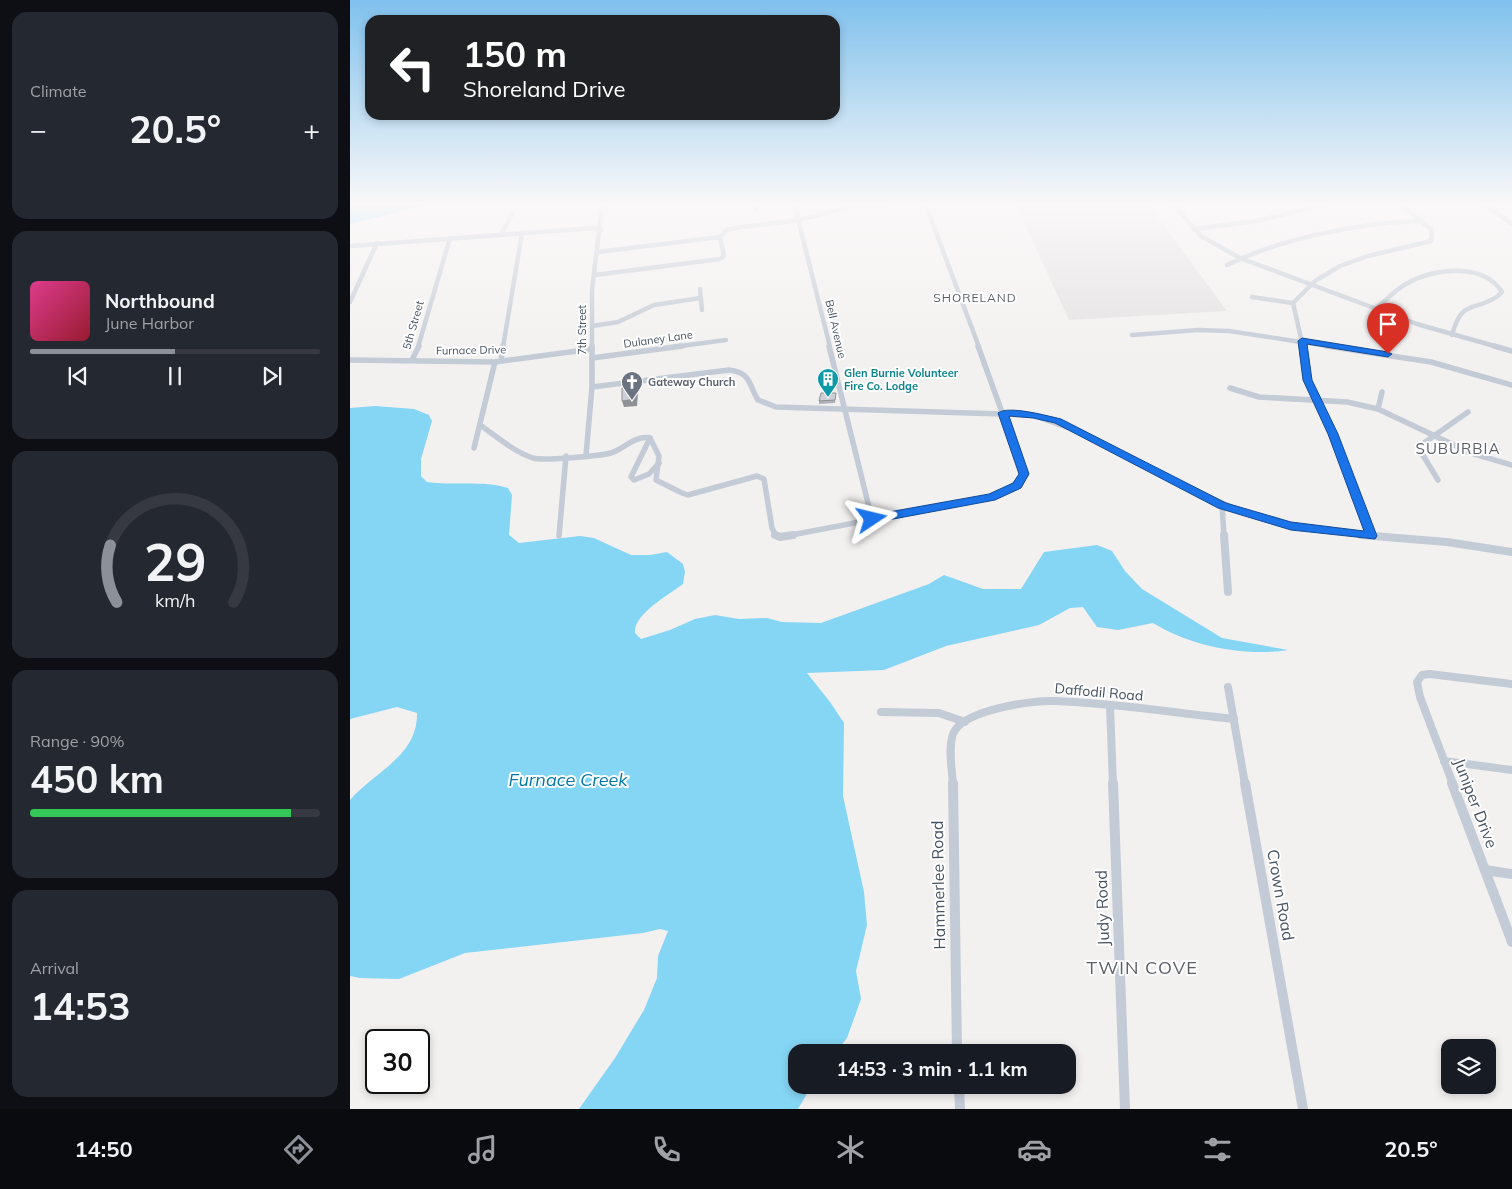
<!DOCTYPE html>
<meta charset="utf-8">
<style>
body{margin:0;font-family:Mulish,sans-serif;background:#242831;color:#f1f3f6;height:100vh;display:flex;flex-direction:column;font-size:19px;white-space:nowrap}
*{box-sizing:border-box;margin:0}
p{font-size:16px;color:#9ea1a6}
.icon{flex:none;width:28px;height:28px;fill:none;stroke:currentColor;stroke-width:2;stroke-linecap:round;stroke-linejoin:round}
.map{position:relative;flex:1;overflow:hidden}
.details{display:flex;flex-direction:column;gap:12px;padding:12px;background:#0d0f14;width:350px}
.details>*{flex:none}
.top-card{position:absolute;left:15px;top:15px;width:475px;height:105px;border-radius:15px;box-shadow:0 2px 8px #0003;background:#202124;color:#fff;overflow:hidden}
.tools{position:absolute;left:1091px;top:1039px;display:grid;gap:10px}
.tools a{display:grid;place-items:center;width:55px;height:55px;border-radius:10px;background:#171b24;box-shadow:0 2px 8px #0003;font-size:25px}
.speed{position:absolute;left:15px;top:1029px;display:flex;gap:10px;font-size:25px;font-weight:700;text-align:center}
.speed>*{display:grid;place-content:center;width:65px;height:65px;border-radius:50%;background:#171b24;box-shadow:0 2px 8px #0003;line-height:1}
.speed .limit{border:2px solid #111;border-radius:8px;background:#fff;color:#111}
.pin{position:absolute;display:grid;place-items:center;width:42px;height:42px;color:#fff;margin:-51px -21px;border-radius:50% 50% 50% 0;rotate:-45deg;box-shadow:0 0 5px #0007}
.pin .icon{rotate:45deg}
.me{position:absolute;width:55px;margin:-28px;rotate:80deg;stroke-linejoin:round;filter:drop-shadow(0 0 4px #0008)}
.turn{display:flex;align-items:center;gap:18px;height:105px;padding:0 15px;font-size:22px}
.turn .icon{width:65px;height:65px;stroke-width:2.5}
.turn b{display:block;font-size:35px;line-height:42px}
.big{font-size:38px;font-weight:700;line-height:1.1}
.details .card{flex:1;display:flex;flex-direction:column;justify-content:center;gap:8px;min-width:0;padding:0 18px;border-radius:15px;background:#242831}
.details .dial{align-items:center;gap:0}
.dial svg{height:130px;overflow:visible;fill:none;stroke:#363941;stroke-width:7;stroke-linecap:round;text-anchor:middle}
.dial text{fill:#f1f3f6;stroke:none}
.song{display:flex;align-items:center;gap:15px}
.cover{width:60px;height:60px;border-radius:8px;background:linear-gradient(135deg,hsl(330 70% 55%),hsl(350 70% 35%))}
.played{height:5px;border-radius:2px;background:linear-gradient(90deg,#8c9099 50%,#363941 50%)}
.keys{display:flex;justify-content:space-around;direction:ltr}
.heat{display:flex;justify-content:space-between;align-items:center;font-size:28px;direction:ltr}
.charge{height:8px;border-radius:4px;background:linear-gradient(90deg,#34c759 90%,#363941 0)}
.trip{position:absolute;left:438px;top:1044px;width:288px;height:50px;border-radius:15px;background:#171b24;box-shadow:0 2px 8px #0003;font-weight:700;line-height:50px;text-align:center}
.dock{display:flex;height:80px;justify-content:space-around;align-items:center;background:#090b0e;color:#9ea1a6}
.dock .icon{width:35px;height:35px}
.dock .selected{color:#8c9099}
.dock b{font-size:22px;color:#f1f3f6}
main{display:flex;flex:1;min-height:0}
.map>svg:first-child{display:block}
.education{fill:#e4e1e2}
.water{fill:#85d5f4}
.lines{fill:none;stroke-linecap:round;stroke-linejoin:round}
.minor-far3{stroke:#c3cbd6;stroke-width:4.5}
.minor-far2{stroke:#c3cbd6;stroke-width:5.5}
.minor-far1{stroke:#c3cbd6;stroke-width:8}
.minor{stroke:#c3cbd6;stroke-width:10}
.wall{fill:#afb2b8}
.shaded-wall{fill:#8f9196}
.building{fill:#cccfd6;stroke:#8f9196}
.route{fill:#1a73e8;stroke:#114b97}
.labels{text-anchor:middle;stroke-width:4;stroke-linejoin:round;paint-order:stroke}
.far-street-label{font-size:11px;fill:#465260;stroke:#fff}
.far-culture-label{font-size:11px;font-weight:bold;fill:#0d838f;stroke:#fff;text-anchor:start}
.far-worship-label{font-size:11px;font-weight:bold;fill:#5b616d;stroke:#fff;text-anchor:start}
.far-neighbourhood-label{font-size:12px;letter-spacing:1px;fill:#5c6066;stroke:#fff}
.street-label{font-size:14px;fill:#465260;stroke:#fff}
.neighbourhood-label{font-size:15px;letter-spacing:1px;fill:#5c6066;stroke:#fff}
.near-street-label{font-size:16px;fill:#465260;stroke:#fff}
.near-water-label{font-size:18px;font-style:italic;fill:#0279a8;stroke:#fff}
.near-neighbourhood-label{font-size:18px;letter-spacing:1px;fill:#5c6066;stroke:#fff}
</style>
<main>
<section class="details">
<div class="card"><p>Climate</p>
<div class="heat"><a>−</a><b class="big">20.5°</b><a>+</a></div>
</div>
<div class="card">
<div class="song"><i class="cover"></i><div><b>Northbound</b><p>June Harbor</p></div></div>
<div class="played"></div>
<div class="keys"><svg class="icon" aria-label="previous" viewBox="0 0 24 24"><path d="M18 5L8 12l10 7zM5 5v14"/></svg><svg class="icon" aria-label="pause" viewBox="0 0 24 24"><path d="M8 5v14M16 5v14"/></svg><svg class="icon" aria-label="next" viewBox="0 0 24 24"><path d="M6 5l10 7-10 7zM19 5v14"/></svg></div>
</div>
<div class="card dial"><svg viewBox="0 0 100 80">
<path d="M14 69A42 42 0 1 1 86 69"/>
<path d="M14 69A42 42 0 0 1 10 34" stroke="#8c9099"/>
<text x="50" y="56" font-size="32" font-weight="700">29</text>
<text x="50" y="72" font-size="11">km/h</text>
</svg></div>
<div class="card"><p>Range · 90%</p><b class="big">450 km</b><div class="charge"></div></div>
<div class="card"><p>Arrival</p><b class="big">14:53</b></div>
</section>
<div class="map">
<svg width="1162" height="1109" viewBox="0 0 1162 1109">
<rect width="100%" height="100%" fill="#f3f0f0"/>
<polygon class="education" points="665,203 797,203 877,311 719,320"/>
<g class="water">
<polygon points="0,203 85,203 0,224"/>
<path d="M25,406l39,3 15,6 3,6 -11,38v17l6,6c27,4 55,-2 81,6l4,7 -3,40 10,8 61,-7 14,2 37,17h19l17,-3 16,12 2,8 -2,12c-14,11 -50,30 -48,49l6,6 29,-9 25,-11 20,-4 24,4 28,-1 15,4 39,1 108,-39 15,-9 39,14h38l23,-37 53,-7 15,6 13,20 17,18 80,49 66,12c-43,7 -98,-4 -135,-27l-35,7 -21,-3 -14,-20 -13,1 -31,17 -93,21 -62,24 -77,3 23,29 14,21 -1,73 21,96 3,33 -11,46 5,28 -14,39 -11,14h-40v33h16l-14,24h-219l36,-51 29,-48 13,-32 1,-22 10,-25 -8,-2 -17,4 -178,20 -66,26 -39,-1 -10,-2v-176c24,-28 68,-44 67,-87l-20,-6 -47,12v-311z"/>
</g>
<g class="lines">
<g class="minor-far3">
<polyline points="403,203 406,209"/>
<polyline points="444,203 480,347"/>
<polyline points="575,203 629,347"/>
<polyline points="822,203 851,236 890,258 1067,324 1148,347"/>
<polyline points="1132,203 1162,224"/>
<polyline points="823,204 847,203"/>
<polyline points="844,229 906,221 980,203"/>
<polyline points="151,235 162,214"/>
<polyline points="370,237 377,230 385,228 448,220 508,205 545,203"/>
<polyline points="0,246 244,228 251,230"/>
<polyline points="248,252 370,237"/>
<path d="M877,265c52,-26 135,-43 194,-44"/>
<polyline points="245,275 370,259 374,256 370,237"/>
<polyline points="350,289 352,310"/>
<polyline points="902,297 943,303"/>
<polyline points="0,302 27,243"/>
<path d="M1026,309c10,-9 19,-19 30,-25 27,-16 77,-22 96,8l-4,4c-25,17 -36,2 -46,39"/>
<polyline points="242,326 268,322 304,305 350,298"/>
<polyline points="782,335 848,330 879,331 984,347"/>
<polyline points="68,347 100,238"/>
<polyline points="153,347 172,233"/>
<polyline points="242,347 242,290 252,206"/>
<polyline points="323,347 376,340"/>
<polyline points="953,347 943,303 965,281 990,266 1018,256 1081,241 1082,230 1049,203"/>
</g>
<g class="minor-far2">
<polyline points="479,346 522,519"/>
<polyline points="953,346 957,380 983,434 1021,536"/>
<polyline points="976,346 1081,362 1162,385"/>
<polyline points="1144,346 1162,351"/>
<polyline points="242,358 332,346"/>
<polyline points="0,360 145,362 242,349"/>
<polyline points="62,360 69,346"/>
<polyline points="151,361 153,346"/>
<path d="M242,387l137,-17c23,3 19,14 29,30l18,7 257,8 44,16 108,56 51,22 49,15 89,12"/>
<polyline points="880,388 909,397 997,402 1028,409 1121,453 1162,465"/>
<polyline points="1028,409 1032,392"/>
<path d="M130,425c16,11 34,27 53,33 11,3 66,-2 78,-5 13,-4 24,-18 39,-15l9,18 -3,24 24,12"/>
<polyline points="300,438 281,477 284,480 299,474 309,463"/>
<polyline points="124,448 145,362"/>
<polyline points="236,455 242,387 242,346"/>
<polyline points="1088,480 1071,452 1071,445 1118,412"/>
<polyline points="332,493 338,495 407,476 414,479 422,528 426,536"/>
<polyline points="872,505 874,536"/>
<polyline points="209,536 216,456"/>
<polyline points="436,536 641,497 667,486 674,473 628,346"/>
</g>
<g class="minor-far1">
<polyline points="425,535 430,537 443,535"/>
<polyline points="874,535 878,592"/>
<polyline points="1011,535 1097,542 1162,552"/>
<polyline points="878,687 895,784"/>
<polyline points="760,706 763,784"/>
<polyline points="531,712 589,713 615,722"/>
<polyline points="1094,761 1162,770"/>
<path d="M603,784c-1,-14 -5,-36 0,-50 9,-24 79,-34 102,-33 60,2 120,12 179,18"/>
<polyline points="1103,784 1070,697 1067,682 1072,675 1080,674 1162,684"/>
</g>
<g class="minor">
<polyline points="603,783 607,1052"/>
<polyline points="763,783 775,1109"/>
<polyline points="895,783 953,1109"/>
<polyline points="1102,783 1162,942"/>
<polyline points="1135,870 1162,874"/>
<polyline points="609,1085 610,1109"/>
</g>
</g>
<polygon class="wall" points="486,395 485,403 469,404 469,401"/>
<polygon class="shaded-wall" points="285,386 288,393 287,406 274,407 272,401"/>
<g class="building">
<polygon points="285,386 285,399 272,401 272,388"/>
<polygon points="471,393 486,393 485,400 469,401"/>
</g>
<linearGradient id="sky" x2="0" y2="1"><stop stop-color="#80c1ed"/><stop offset="0.57" stop-color="#faf8f8"/><stop offset="1" stop-color="#faf8f8" stop-opacity="0"/></linearGradient>
<rect width="1162" height="358" fill="url(#sky)"/>
<path class="route" d="M952,338l86,14 4,2 -4,3 -81,-13 5,36 26,54 39,102 -2,3 -84,-9 -73,-22 -163,-85 -22,-5 -24,-2 20,58 -8,14 -26,12 -123,23 -6,-4 6,-4 117,-21 24,-11 6,-9 -21,-61c10,-8 50,3 63,6l165,84 65,19 73,9 -36,-97 -25,-54 -5,-39z"/>
<defs>
<g id="building-pin" transform="scale(1.125)"><path d="M0 17L-7.5 6A9.5 9.5 0 1 1 7.5 6Z" fill="#0f9aa8" stroke="#fff"/><path d="M-4-6H4V6H1V3H-1V6H-4ZM-2.5-4.3h1.7v1.8h-1.7ZM.8-4.3h1.7v1.8H.8ZM-2.5-1h1.7V.8h-1.7ZM.8-1h1.7V.8H.8Z" fill="#fff"/></g>
<g id="church-pin" transform="scale(1.125)"><path d="M0 17L-7.5 6A9.5 9.5 0 1 1 7.5 6Z" fill="#6b7280" stroke="#fff"/><path d="M-1.2-6h2.4v3.5h3.3v2.4h-3.3V6h-2.4V-.1h-3.3v-2.4h3.3Z" fill="#fff"/></g>
</defs>
<g fill-rule="evenodd">
<use href="#building-pin" x="478" y="379"/>
<use href="#church-pin" x="282" y="382"/>
</g>
<g class="labels">
<g class="far-street-label">
<text transform="translate(63 325) rotate(-74)" y="4">5th Street</text>
<text transform="translate(486 329) rotate(77)" y="4">Bell Avenue</text>
<text transform="translate(232 330) rotate(-90)" y="4">7th Street</text>
<text transform="translate(308 339) rotate(-8)" y="4">Dulaney Lane</text>
<text transform="translate(121 350) rotate(-1)" y="4">Furnace Drive</text>
</g>
<g class="far-culture-label">
<text x="494" y="377">Glen Burnie Volunteer<tspan x="494" dy="13">Fire Co. Lodge</tspan></text>
</g>
<g class="far-worship-label">
<text x="298" y="386">Gateway Church</text>
</g>
<g class="far-neighbourhood-label">
<text x="625" y="302">SHORELAND</text>
</g>
<g class="street-label">
<text transform="translate(749 692) rotate(5)" y="5">Daffodil Road</text>
</g>
<g class="neighbourhood-label">
<text x="1108" y="454">SUBURBIA</text>
</g>
<g class="near-street-label">
<text transform="translate(1126 803) rotate(69)" y="6">Juniper Drive</text>
<text transform="translate(588 885) rotate(-91)" y="6">Hammerlee Road</text>
<text transform="translate(931 895) rotate(80)" y="6">Crown Road</text>
<text transform="translate(752 908) rotate(-92)" y="6">Judy Road</text>
</g>
<g class="near-water-label">
<text x="218" y="786">Furnace Creek</text>
</g>
<g class="near-neighbourhood-label">
<text x="792" y="974">TWIN COVE</text>
</g>
</g>
</svg>
<div class="tools">
<a><svg class="icon" aria-label="layers" viewBox="0 0 24 24"><path d="M12 4l9 5-9 5-9-5zM3 14l9 5 9-5"/></svg></a>
</div>
<div class="speed"><div class="limit">30</div></div>
<div class="pin" style="left:1038px;top:354px;background:#d93025"><svg class="icon" aria-label="arrive" viewBox="0 0 24 24"><path d="M6 21V4h12l-3 4 3 4H6"/></svg></div>
<svg class="me" style="left:522px;top:519px" viewBox="-20 -20 40 40"><path d="M0-17L14 15 0 8-14 15z" fill="#1a73e8" stroke="#fff" stroke-width="4"/></svg>
<div class="trip">14:53 · 3 min · 1.1 km</div>
<div class="top-card">
<div class="turn"><svg class="icon" aria-label="left" viewBox="0 0 24 24"><path d="M17 20v-9H6M10 6l-5 5 5 5"/></svg><div><b>150 m</b>Shoreland Drive</div></div>
</div>
</div>
</main>
<nav class="dock">
<b>14:50</b>
<svg class="icon selected" aria-label="directions" viewBox="0 0 24 24"><path d="M12 3l9 9-9 9-9-9zM9 14v-3h6M13 9l2 2-2 2"/></svg>
<svg class="icon" aria-label="music" viewBox="0 0 24 24"><path d="M9 18V5l10-2v13"/><circle cx="6" cy="18" r="3"/><circle cx="16" cy="16" r="3"/></svg>
<svg class="icon" aria-label="phone" viewBox="0 0 24 24"><path d="M5 4h4l2 5-3 2q2 4 5 5l2-3 5 2v4C11 20 4 13 5 4z"/></svg>
<svg class="icon" aria-label="climate" viewBox="0 0 24 24"><path d="M12 3v18M4 7l16 10M4 17L20 7"/></svg>
<svg class="icon" aria-label="car" viewBox="0 0 24 24"><path d="M5 17H2v-5l4-1 3-4h7l3 4 3 1v5h-3M9 17h6M6 11h13"/><circle cx="7" cy="17" r="2"/><circle cx="17" cy="17" r="2"/></svg>
<svg class="icon" aria-label="filters" viewBox="0 0 24 24"><path d="M4 7h16M4 17h16"/><circle cx="9" cy="7" r="2"/><circle cx="15" cy="17" r="2"/></svg>
<b>20.5°</b>
</nav>
